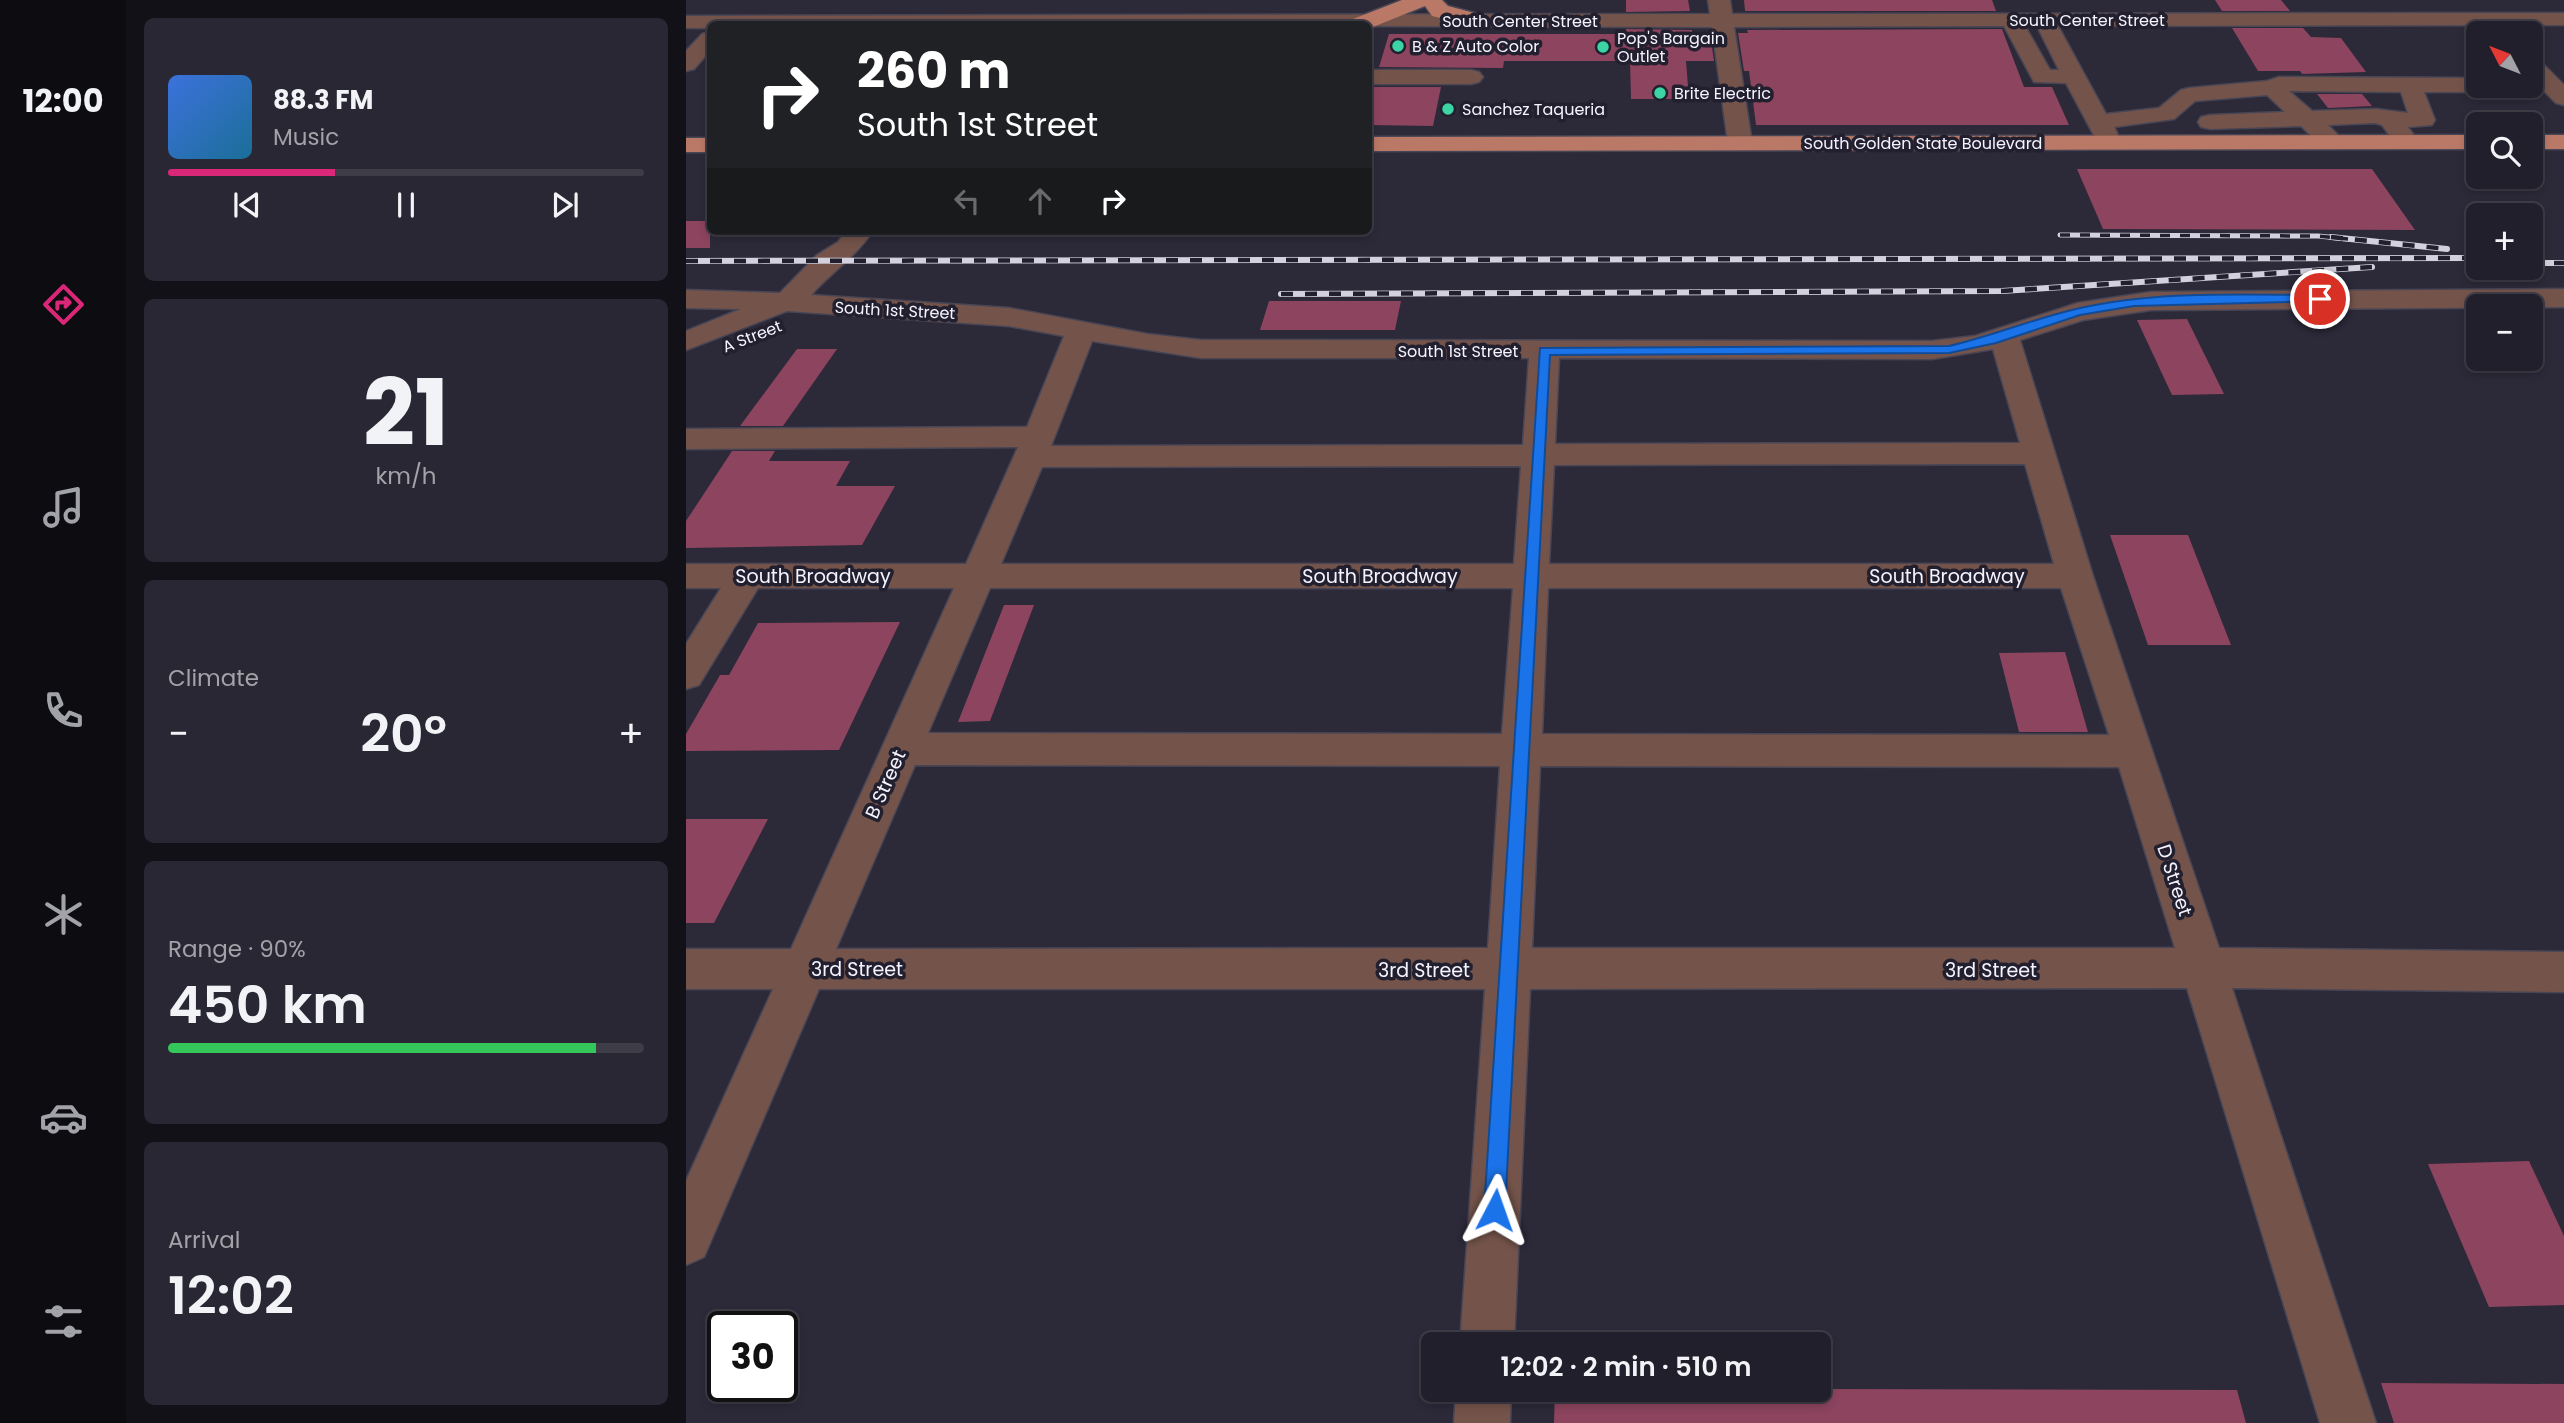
<!DOCTYPE html>
<meta charset="utf-8">
<style>
body{margin:0;font-family:Poppins,sans-serif;background:#292733;color:#f1f3f6;height:100vh;display:flex;flex-direction:column;font-size:26px;white-space:nowrap}
*{box-sizing:border-box;margin:0}
p{font-size:23px;color:#a2a2a9}
.icon{flex:none;width:38px;height:38px;fill:none;stroke:currentColor;stroke-width:2;stroke-linecap:round;stroke-linejoin:round}
.map{position:relative;flex:1;overflow:hidden}
.side{display:flex;flex-direction:column;gap:18px;padding:18px;background:#121118;width:560px}
.side>*{flex:none}
.banner{position:absolute;left:21px;top:21px;width:665px;height:214px;border-radius:10px;box-shadow:0 4px 10px #0003,0 0 0 2px #3e3d47;background:#202124;color:#fff;overflow:hidden}
.needle{width:46px;rotate:312deg}
.fabs{position:absolute;left:1780px;top:21px;display:grid;gap:14px}
.fabs a{display:grid;place-items:center;width:77px;height:77px;border-radius:10px;background:#211f2b;box-shadow:0 4px 10px #0003,0 0 0 2px #3e3d47;font-size:35px}
.speed{position:absolute;left:21px;top:1311px;display:flex;gap:14px;font-size:35px;font-weight:700;text-align:center}
.speed>*{display:grid;place-content:center;width:91px;height:91px;border-radius:50%;background:#211f2b;box-shadow:0 4px 10px #0003,0 0 0 2px #3e3d47;line-height:1}
.speed .limit{border:4px solid #111;border-radius:10px;background:#fff;color:#111}
.pin{position:absolute;display:grid;place-items:center;width:60px;height:60px;color:#fff;margin:-30px;border:4px solid #fff;border-radius:50%;box-shadow:0 2px 7px #0007}
.me{position:absolute;width:77px;margin:-38px;rotate:4deg;stroke-linejoin:round;filter:drop-shadow(0 0 5px #0008)}
.turn{display:flex;align-items:center;gap:24px;height:147px;padding:0 35px;font-size:32px}
.turn .icon{width:91px;height:91px;stroke-width:2.5}
.turn b{display:block;font-size:49px;line-height:60px}
.lanes{display:flex;align-items:center;height:66px;padding:0 35px;background:#0003;justify-content:center;gap:35px;direction:ltr}
.lanes .off{opacity:.35}
.big{font-size:52px;font-weight:600;line-height:1.1}
.side .tile{flex:1;display:flex;flex-direction:column;justify-content:center;gap:10px;min-width:0;padding:0 24px;border-radius:10px;background:#292733}
.side .dial{align-items:center;gap:0}
.dial b{font-size:91px;line-height:1}
.song{display:flex;align-items:center;gap:21px}
.cover{width:84px;height:84px;border-radius:10px;background:linear-gradient(135deg,hsl(220 70% 55%),hsl(200 70% 35%))}
.played{height:7px;border-radius:4px;background:linear-gradient(90deg,#db2777 35%,#3e3d47 35%)}
.keys{display:flex;justify-content:space-around;direction:ltr}
.heat{display:flex;justify-content:space-between;align-items:center;font-size:38px;direction:ltr}
.charge{height:10px;border-radius:5px;background:linear-gradient(90deg,#34c759 90%,#3e3d47 0)}
.trip{position:absolute;left:735px;top:1332px;width:410px;height:70px;border-radius:10px;background:#211f2b;box-shadow:0 4px 10px #0003,0 0 0 2px #3e3d47;font-weight:600;line-height:70px;text-align:center}
main{display:flex;flex:1;min-height:0}
.tabs{display:flex;flex-direction:column;width:126px;justify-content:space-around;align-items:center;background:#0d0c11;color:#a2a2a9}
.tabs .icon{width:49px;height:49px}
.tabs .active{color:#db2777}
.tabs b{font-size:32px;color:#f1f3f6}
.map>svg:first-child{display:block}
.building{fill:#8d445e}
.lines{fill:none;stroke-linecap:round;stroke-linejoin:round}
.minor-casing{stroke:#484555;stroke-width:3}
.major-casing{stroke:#484555;stroke-width:3}
.minor{fill:#74544a;fill-rule:evenodd}
.major{fill:#ba7966;fill-rule:evenodd}
.rail-far1-casing{stroke:#d3d1dd;stroke-width:5}
.rail-casing{stroke:#d3d1dd;stroke-width:6}
.rail-far1{stroke:#22202f;stroke-width:3.5;stroke-dasharray:10;stroke-linecap:butt}
.rail{stroke:#22202f;stroke-width:4.5;stroke-dasharray:12;stroke-linecap:butt}
.route{fill:#1a73e8;stroke:#114b97;stroke-width:2}
.poi-dot{fill:#3cd4a4;stroke:#22202f;stroke-width:2.5}
.labels{text-anchor:middle;stroke-width:7;stroke-linejoin:round;paint-order:stroke}
.far-street-label{font-size:16px;fill:#f4f3fe;stroke:#22202f}
.far-poi-label{font-size:16px;fill:#f4f3fe;stroke:#22202f;text-anchor:start}
.street-label{font-size:19px;fill:#f4f3fe;stroke:#22202f}
</style>
<main>
<nav class="tabs">
<b>12:00</b>
<svg class="icon active" aria-label="directions" viewBox="0 0 24 24"><path d="M12 3l9 9-9 9-9-9zM9 14v-3h6M13 9l2 2-2 2"/></svg>
<svg class="icon" aria-label="music" viewBox="0 0 24 24"><path d="M9 18V5l10-2v13"/><circle cx="6" cy="18" r="3"/><circle cx="16" cy="16" r="3"/></svg>
<svg class="icon" aria-label="phone" viewBox="0 0 24 24"><path d="M5 4h4l2 5-3 2q2 4 5 5l2-3 5 2v4C11 20 4 13 5 4z"/></svg>
<svg class="icon" aria-label="climate" viewBox="0 0 24 24"><path d="M12 3v18M4 7l16 10M4 17L20 7"/></svg>
<svg class="icon" aria-label="car" viewBox="0 0 24 24"><path d="M5 17H2v-5l4-1 3-4h7l3 4 3 1v5h-3M9 17h6M6 11h13"/><circle cx="7" cy="17" r="2"/><circle cx="17" cy="17" r="2"/></svg>
<svg class="icon" aria-label="filters" viewBox="0 0 24 24"><path d="M4 7h16M4 17h16"/><circle cx="9" cy="7" r="2"/><circle cx="15" cy="17" r="2"/></svg>
</nav>
<section class="side">
<div class="tile">
<div class="song"><i class="cover"></i><div><b>88.3 FM</b><p>Music</p></div></div>
<div class="played"></div>
<div class="keys"><svg class="icon" aria-label="previous" viewBox="0 0 24 24"><path d="M18 5L8 12l10 7zM5 5v14"/></svg><svg class="icon" aria-label="pause" viewBox="0 0 24 24"><path d="M8 5v14M16 5v14"/></svg><svg class="icon" aria-label="next" viewBox="0 0 24 24"><path d="M6 5l10 7-10 7zM19 5v14"/></svg></div>
</div>
<div class="tile dial"><b>21</b><p>km/h</p></div>
<div class="tile"><p>Climate</p>
<div class="heat"><a>−</a><b class="big">20°</b><a>+</a></div>
</div>
<div class="tile"><p>Range · 90%</p><b class="big">450 km</b><div class="charge"></div></div>
<div class="tile"><p>Arrival</p><b class="big">12:02</b></div>
</section>
<div class="map">
<svg width="1878" height="1423" viewBox="0 0 1878 1423">
<rect width="100%" height="100%" fill="#2c2939"/>
<g class="building">
<polygon points="940,0 1002,0 1004,11 940,12"/>
<polygon points="1058,0 1306,0 1310,11 1059,11"/>
<polygon points="1529,0 1595,0 1604,11 1536,11"/>
<polygon points="1546,28 1617,28 1625,37 1655,38 1680,72 1616,74 1614,71 1572,71"/>
<polygon points="940,29 1006,30 1006,34 1024,34 1028,61 1000,61 1003,99 945,99 944,61 818,61 817,68 693,67 703,34 940,34"/>
<polygon points="1316,29 1338,87 1366,87 1383,125 1070,125 1063,71 1058,71 1052,33 1062,33 1061,30"/>
<polygon points="688,87 755,87 747,126 682,125 682,90"/>
<polygon points="1631,94 1676,94 1686,106 1642,108"/>
<polygon points="1391,169 1686,169 1729,230 1417,229"/>
<rect x="0" y="221" width="24" height="27"/>
<polygon points="583,301 715,301 709,330 574,330"/>
<polygon points="1501,319 1538,394 1486,395 1451,320"/>
<polygon points="111,349 151,349 97,426 54,426"/>
<polygon points="46,451 89,451 83,461 164,461 150,486 209,486 176,545 0,548 0,521"/>
<polygon points="1424,535 1502,535 1545,645 1462,645"/>
<polygon points="318,605 348,605 304,721 272,722"/>
<polygon points="214,622 153,750 0,751 0,734 34,675 43,675 72,623"/>
<polygon points="1379,652 1402,732 1333,732 1313,653"/>
<polygon points="0,819 82,819 28,923 0,923"/>
<polygon points="1843,1161 1878,1236 1878,1305 1803,1307 1742,1164"/>
<polygon points="1695,1383 1878,1384 1878,1423 1708,1423"/>
<polygon points="1132,1389 1551,1390 1560,1423 868,1423 869,1390"/>
</g>
<g class="lines">
<g class="minor-casing">
<g id="minor">
<path d="M1022,0h22l2,14 832,-1v12l-506,1 48,88 53,-6 22,-18 8,-2 78,-7 12,-4 199,1v8h11l-11,6h-54l11,28 -3,5 -24,2 10,14 -3,5h-18l-15,-21 -7,-2 -47,2 17,17 -3,5c-19,5 -29,-10 -41,-21l-91,3 -9,-2 -3,-5 3,-5 9,-2 75,-3 -18,-17 -72,6 -21,18 -60,8 8,16 -3,5h-18l-3,-5 -32,-60 -32,-1 -30,-56 -270,1 18,116 -3,5h-18l-3,-5 -16,-116 -1002,-3v4h-24v-12l1024,-2zM1339,26h12l22,44h-9zM1603,91l112,1 7,21 -32,-4 -64,2z"/>
<polygon points="24,32 24,51 8,69 0,71 0,51 16,34"/>
<polygon points="1844,57 1852,59 1878,85 1878,105 1870,103 1844,77"/>
<polygon points="682,70 785,70 793,72 797,77 793,82 785,84 682,84"/>
<path d="M160,231h27c-17,25 -41,41 -62,64l198,13 138,26 54,6 731,1 43,-5 103,-33 73,-11 413,-3v18l-413,3 -68,10 -63,20 73,236 126,372 345,4v40l-332,-4 144,435h-56l-133,-435 -657,1 -16,355h-54l25,-355h-666l-115,268 -18,8v-84l87,-192h-87v-40h105l163,-361h-196l-59,97 -13,4v-45l35,-56h-35v-24h280l52,-117 -332,2v-20l341,-2 37,-91 -55,-10 -222,-15 -101,39v-19l55,-22 -55,-1v-18l94,3 37,-38 21,-13zM406,341l109,17h328l-6,87 -472,1zM1307,349l27,94 -465,1 4,-86 373,1zM1339,464l29,100h-505l5,-99zM835,466l-7,98h-513l41,-97zM304,588h523l-11,146 -574,-1zM862,588h513l48,147 -567,-1zM229,765l585,1 -12,182 -652,1zM854,766l579,1 56,181h-643z"/>
<polygon points="770,1390 825,1390 824,1423 768,1423"/>
</g>
</g>
<g class="major-casing">
<g id="major">
<polygon points="716,0 756,0 762,6 800,16 803,21 792,27 746,16 739,6 682,29 682,24 664,24 667,19"/>
<polygon points="1792,135 1792,149 682,151 682,137"/>
<rect x="1844" y="135" width="34" height="14"/>
<rect x="0" y="138" width="24" height="14"/>
</g>
</g>
<use href="#minor" class="minor"/>
<use href="#major" class="major"/>
<g class="rail-far1-casing">
<polyline id="rail-far1" points="1374,235 1632,236 1662,239"/>
</g>
<g class="rail-casing">
<g id="rail">
<polyline points="1645,237 1761,249"/>
<polyline points="0,261 1792,258"/>
<polyline points="1844,263 1878,263"/>
<polyline points="595,294 1316,291 1686,267"/>
</g>
</g>
<use href="#rail-far1" class="rail-far1"/>
<use href="#rail" class="rail"/>
</g>
<path class="route" d="M1634,295l6,4 -1,2 -191,5 -54,9 -84,28 -47,10 -399,2 -45,855 -3,8 -7,3 -8,-3 -3,-8 56,-862 409,-2c43,-10 84,-27 127,-37 80,-19 164,-14 244,-14z"/>
<g class="poi-dot">
<circle cx="712" cy="46" r="7"/>
<circle cx="917" cy="47" r="7"/>
<circle cx="974" cy="93" r="7"/>
<circle cx="762" cy="109" r="7"/>
</g>
<g class="labels">
<g class="far-street-label">
<text x="1401" y="26">South Center Street</text>
<text x="834" y="27">South Center Street</text>
<text x="1237" y="149">South Golden State Boulevard</text>
<text transform="translate(209 310) rotate(3)" y="6">South 1st Street</text>
<text transform="translate(66 336) rotate(-21)" y="6">A Street</text>
<text x="772" y="357">South 1st Street</text>
</g>
<g class="far-poi-label">
<text x="931" y="44">Pop's Bargain<tspan x="931" dy="18">Outlet</tspan></text>
<text x="726" y="52">B &amp; Z Auto Color</text>
<text x="988" y="99">Brite Electric</text>
<text x="776" y="115">Sanchez Taqueria</text>
</g>
<g class="street-label">
<text x="127" y="583">South Broadway</text>
<text x="694" y="583">South Broadway</text>
<text x="1261" y="583">South Broadway</text>
<text transform="translate(199 784) rotate(-66)" y="7">B Street</text>
<text transform="translate(1489 880) rotate(72)" y="7">D Street</text>
<text x="171" y="976">3rd Street</text>
<text x="738" y="977">3rd Street</text>
<text x="1305" y="977">3rd Street</text>
</g>
</g>
</svg>
<div class="fabs">
<a><svg class="needle" viewBox="-14 -14 28 28"><path d="M0-13l5 13h-10z" fill="#e53935"/><path d="M0 13l5-13h-10z" fill="#a2a2a9"/></svg></a>
<a><svg class="icon" aria-label="search" viewBox="0 0 24 24"><circle cx="10" cy="10" r="6"/><path d="M15 15l6 6"/></svg></a>
<a>+</a>
<a>−</a>
</div>
<div class="speed"><div class="limit">30</div></div>
<div class="pin" style="left:1634px;top:299px;background:#d93025"><svg class="icon" aria-label="arrive" viewBox="0 0 24 24"><path d="M6 21V4h12l-3 4 3 4H6"/></svg></div>
<svg class="me" style="left:809px;top:1210px" viewBox="-20 -20 40 40"><path d="M0-17L14 15 0 8-14 15z" fill="#1a73e8" stroke="#fff" stroke-width="4"/></svg>
<div class="trip">12:02 · 2 min · 510 m</div>
<div class="banner">
<div class="turn"><svg class="icon" aria-label="right" viewBox="0 0 24 24"><path d="M7 20v-9h11M14 6l5 5-5 5"/></svg><div><b>260 m</b>South 1st Street</div></div>
<div class="lanes"><svg class="icon off" aria-label="left" viewBox="0 0 24 24"><path d="M17 20v-9H6M10 6l-5 5 5 5"/></svg><svg class="icon off" aria-label="ahead" viewBox="0 0 24 24"><path d="M12 20V5M6 11l6-6 6 6"/></svg><svg class="icon" aria-label="right" viewBox="0 0 24 24"><path d="M7 20v-9h11M14 6l5 5-5 5"/></svg></div>
</div>
</div>
</main>
